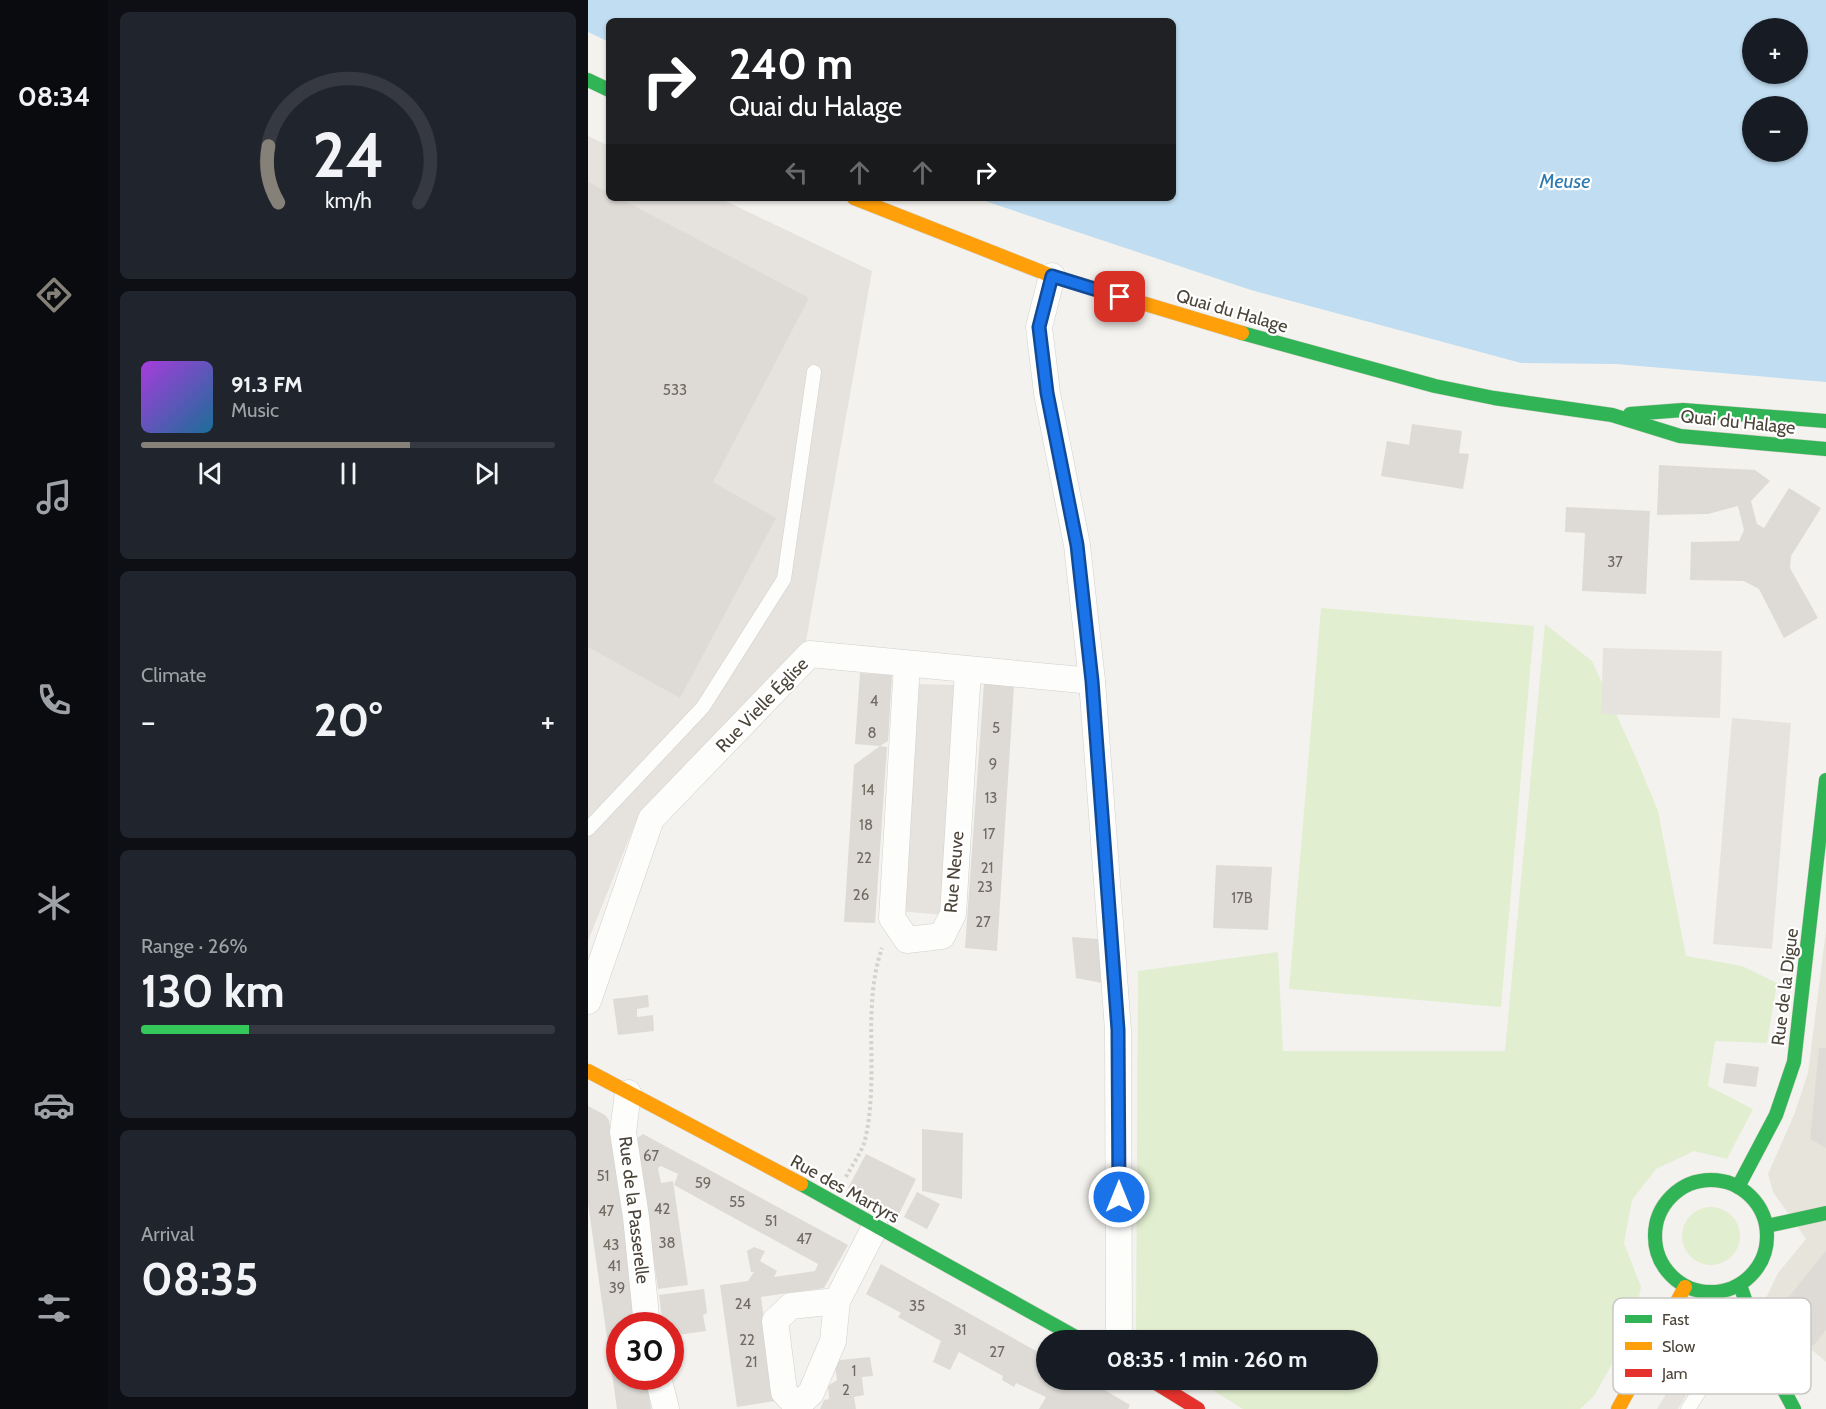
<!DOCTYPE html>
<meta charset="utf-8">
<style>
body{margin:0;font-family:Cabin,sans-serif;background:#20242c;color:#f1f3f6;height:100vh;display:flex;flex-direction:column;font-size:22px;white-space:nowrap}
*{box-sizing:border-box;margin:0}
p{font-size:20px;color:#9ea1a6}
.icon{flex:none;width:33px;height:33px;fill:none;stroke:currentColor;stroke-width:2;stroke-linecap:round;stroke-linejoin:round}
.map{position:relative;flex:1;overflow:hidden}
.drawer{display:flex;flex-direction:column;gap:12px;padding:12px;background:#0d0f14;width:480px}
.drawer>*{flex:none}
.top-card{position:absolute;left:18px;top:18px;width:570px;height:183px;border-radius:9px;box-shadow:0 2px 4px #0004;background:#202124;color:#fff;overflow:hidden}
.fabs{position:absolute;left:1154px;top:18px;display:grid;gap:12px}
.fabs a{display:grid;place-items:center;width:66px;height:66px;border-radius:50%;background:#171b24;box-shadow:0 2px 4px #0004;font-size:30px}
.speed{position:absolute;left:18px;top:1312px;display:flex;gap:12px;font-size:30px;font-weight:700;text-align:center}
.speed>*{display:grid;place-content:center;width:78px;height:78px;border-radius:50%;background:#171b24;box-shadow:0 2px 4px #0004;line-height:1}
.speed .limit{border:9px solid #d22;background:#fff;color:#111}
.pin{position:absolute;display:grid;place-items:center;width:51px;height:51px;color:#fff;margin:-26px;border-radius:12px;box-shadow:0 3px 9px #0006}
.me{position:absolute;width:66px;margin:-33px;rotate:0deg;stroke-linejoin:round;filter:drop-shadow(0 0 4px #0008)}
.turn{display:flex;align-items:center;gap:21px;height:126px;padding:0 24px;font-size:27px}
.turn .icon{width:78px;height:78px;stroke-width:2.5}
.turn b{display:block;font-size:42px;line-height:51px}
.lanes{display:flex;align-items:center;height:57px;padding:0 24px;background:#0003;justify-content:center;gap:30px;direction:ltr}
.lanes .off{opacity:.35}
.big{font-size:45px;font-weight:800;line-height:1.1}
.drawer .widget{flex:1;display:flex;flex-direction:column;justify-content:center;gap:9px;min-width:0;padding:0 21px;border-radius:9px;background:#20242c}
.drawer .dial{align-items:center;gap:0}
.dial svg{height:156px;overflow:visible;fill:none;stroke:#363941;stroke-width:7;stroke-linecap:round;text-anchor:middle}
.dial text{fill:#f1f3f6;stroke:none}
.song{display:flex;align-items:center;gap:18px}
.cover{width:72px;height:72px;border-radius:9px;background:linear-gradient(135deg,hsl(280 70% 55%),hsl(200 70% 35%))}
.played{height:6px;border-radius:3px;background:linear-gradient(90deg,#868178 65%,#363941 65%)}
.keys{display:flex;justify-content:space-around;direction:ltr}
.heat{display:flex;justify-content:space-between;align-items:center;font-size:33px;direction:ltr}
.charge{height:9px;border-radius:4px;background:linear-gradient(90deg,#34c759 26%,#363941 0)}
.trip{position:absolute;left:448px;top:1330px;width:342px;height:60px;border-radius:30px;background:#171b24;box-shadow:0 2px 4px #0004;font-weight:800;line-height:60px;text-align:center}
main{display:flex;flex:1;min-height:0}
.dock{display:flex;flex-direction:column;width:108px;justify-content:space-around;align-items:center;background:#090b0e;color:#9ea1a6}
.dock .icon{width:42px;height:42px}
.dock .on{color:#868178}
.dock b{font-size:27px;color:#f1f3f6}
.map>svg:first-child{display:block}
.residential{fill:#e7e4dc}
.industrial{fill:#e6e2de}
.green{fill:#e1eecf}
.parking{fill:#e6e3df}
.water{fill:#c0ddf1;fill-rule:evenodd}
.building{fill:#dedbd6}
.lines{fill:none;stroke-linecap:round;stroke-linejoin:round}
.lane-casing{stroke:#d2d0cb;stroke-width:15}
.street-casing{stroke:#d2d0cb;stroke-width:27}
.fast-casing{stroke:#d3cfc5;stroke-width:15}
.slow-casing{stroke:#d3cfc5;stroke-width:15}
.jam-casing{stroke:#d3cfc5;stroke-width:15}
.path{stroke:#d3d2cc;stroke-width:4;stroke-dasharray:3 3;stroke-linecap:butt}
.lane{stroke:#fdfdfc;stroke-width:14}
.street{stroke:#fdfdfc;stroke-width:26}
.fast{stroke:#30b455;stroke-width:14}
.slow{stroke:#ff9f0a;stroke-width:14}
.jam{stroke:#e5322d;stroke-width:14}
.route-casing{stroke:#114b97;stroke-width:15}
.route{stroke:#1a73e8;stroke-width:10}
.labels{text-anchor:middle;stroke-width:4.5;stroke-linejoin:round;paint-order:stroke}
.number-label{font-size:15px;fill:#706a61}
.street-label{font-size:18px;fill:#4b4439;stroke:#fff}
.water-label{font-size:20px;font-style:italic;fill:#2e7ab2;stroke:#fff}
.key{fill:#fff;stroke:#c9c7c4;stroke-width:1.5}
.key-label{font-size:16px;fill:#4b4439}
</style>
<main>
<nav class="dock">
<b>08:34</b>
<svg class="icon on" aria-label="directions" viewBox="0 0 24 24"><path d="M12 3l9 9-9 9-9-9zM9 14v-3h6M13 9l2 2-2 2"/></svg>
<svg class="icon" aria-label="music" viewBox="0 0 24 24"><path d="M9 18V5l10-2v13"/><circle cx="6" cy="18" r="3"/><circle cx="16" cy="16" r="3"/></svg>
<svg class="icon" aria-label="phone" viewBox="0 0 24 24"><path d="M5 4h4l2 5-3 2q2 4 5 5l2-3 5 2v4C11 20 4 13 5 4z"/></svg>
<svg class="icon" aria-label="climate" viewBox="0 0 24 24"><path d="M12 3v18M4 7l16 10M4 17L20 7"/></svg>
<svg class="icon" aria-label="car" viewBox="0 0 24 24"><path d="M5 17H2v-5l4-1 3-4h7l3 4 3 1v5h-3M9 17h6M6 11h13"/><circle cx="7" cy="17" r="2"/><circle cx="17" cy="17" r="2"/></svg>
<svg class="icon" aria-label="filters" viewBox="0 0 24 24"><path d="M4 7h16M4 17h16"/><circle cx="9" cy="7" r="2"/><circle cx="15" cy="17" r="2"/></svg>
</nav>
<section class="drawer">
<div class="widget dial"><svg viewBox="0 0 100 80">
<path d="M14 69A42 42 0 1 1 86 69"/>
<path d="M14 69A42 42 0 0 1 9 40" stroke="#868178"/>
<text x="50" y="56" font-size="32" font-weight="700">24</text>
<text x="50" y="72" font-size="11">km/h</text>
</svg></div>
<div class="widget">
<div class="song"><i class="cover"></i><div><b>91.3 FM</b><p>Music</p></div></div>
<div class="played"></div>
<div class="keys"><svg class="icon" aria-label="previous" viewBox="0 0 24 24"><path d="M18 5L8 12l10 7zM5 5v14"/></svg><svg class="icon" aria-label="pause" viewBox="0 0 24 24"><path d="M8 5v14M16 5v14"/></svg><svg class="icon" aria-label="next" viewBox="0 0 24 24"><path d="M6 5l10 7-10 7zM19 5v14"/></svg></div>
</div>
<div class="widget"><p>Climate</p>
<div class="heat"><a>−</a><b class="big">20°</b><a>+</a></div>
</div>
<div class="widget"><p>Range · 26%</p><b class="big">130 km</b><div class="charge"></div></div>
<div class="widget"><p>Arrival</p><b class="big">08:35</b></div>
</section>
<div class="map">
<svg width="1238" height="1409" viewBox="0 0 1238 1409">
<rect width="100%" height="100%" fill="#f4f2ee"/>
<polygon class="residential" points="1238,930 1238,1362 1177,1310 1177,1300 1190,1273 1218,1239 1185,1192 1180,1174 1206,1115 1220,1073"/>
<polygon class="industrial" points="0,136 21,146 21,198 131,198 284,271 218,641 48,821 0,941"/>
<g class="green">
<polygon points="733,608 946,626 913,1007 701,989"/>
<polygon points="957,624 1004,661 1049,760 1070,811 1098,956 1154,966 1189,983 1179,1043 1127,1041 1120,1086 1165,1109 1139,1159 1106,1151 1068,1169 1044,1200 1036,1243 1053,1287 1045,1327 1006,1396 992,1409 655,1409 608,1380 780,1380 780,1341 548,1341 550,971 690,952 695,1051 917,1051"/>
<circle cx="1123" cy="1236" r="29"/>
</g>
<g class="parking">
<polygon points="1015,648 1134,651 1132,718 1013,714"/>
<polygon points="328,684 371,685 356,915 311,911"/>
<polygon points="1144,718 1203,723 1184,949 1125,944"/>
<polygon points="1111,1340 1126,1349 1090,1409 1069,1409"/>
</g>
<path class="water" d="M0,0h1238v382l-210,-18 -95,-1 -270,-73 -275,-92h197v-177h-564v21l-21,-10zM1164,28h45v46h-45zM1164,106h45v46h-45z"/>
<g class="building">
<polygon points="0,182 21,193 21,198 31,198 221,298 125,482 188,518 92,698 0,647"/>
<polygon points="824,424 874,431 871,453 881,454 875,489 793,476 799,441 821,445"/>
<polygon points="1071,465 1167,470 1182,481 1163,501 1169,524 1176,528 1201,488 1233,508 1203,556 1202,568 1230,618 1196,638 1171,589 1156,581 1102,580 1103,542 1151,541 1156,530 1150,506 1120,514 1069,515"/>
<polygon points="978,507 1062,511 1058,594 994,591 997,533 977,532"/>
<polygon points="272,673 304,675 300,741 292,746 267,744"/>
<polygon points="396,683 426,685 409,951 377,948"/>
<polygon points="292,746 299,747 287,923 256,922 266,765"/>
<polygon points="628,865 684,867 680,930 625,928"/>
<polygon points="484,937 510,939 514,983 488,978"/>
<polygon points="60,995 61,1007 49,1009 49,1017 65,1015 66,1031 30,1035 25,999"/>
<polygon points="1231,1048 1238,1048 1238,1148 1222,1139"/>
<polygon points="1138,1063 1171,1067 1168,1087 1135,1083"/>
<polygon points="0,1106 17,1115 21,1120 51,1326 32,1326 32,1377 58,1377 63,1409 29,1409 0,1203"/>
<polygon points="334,1129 375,1133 374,1199 334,1191"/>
<polygon points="55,1134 260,1245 236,1288 173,1297 187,1401 149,1407 132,1285 160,1281 166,1272 163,1272 159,1251 166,1247 177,1251 172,1261 189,1271 186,1277 227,1271 230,1264 86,1185 90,1174 73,1166 70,1168 73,1183 85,1181 100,1285 70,1289 48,1139"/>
<polygon points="278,1154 328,1179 311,1214 260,1188"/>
<polygon points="329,1192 352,1204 339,1229 316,1217"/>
<polygon points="1238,1251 1238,1330 1225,1346 1191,1318 1201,1306 1196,1303"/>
<polygon points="293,1264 459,1357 459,1380 500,1380 542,1405 540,1409 451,1409 458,1397 428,1383 426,1387 414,1380 415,1376 371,1352 362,1370 345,1362 353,1341 310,1317 313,1313 278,1294"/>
<polygon points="116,1289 119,1313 115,1315 118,1331 82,1336 82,1326 75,1326 71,1295"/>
<polygon points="282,1357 285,1376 274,1377 276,1395 266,1397 268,1409 232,1409 236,1400 241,1399 240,1386 249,1380 247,1366 252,1360"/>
</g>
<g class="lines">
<g class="lane-casing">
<g id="lane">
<polyline points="0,829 115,707 196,579 226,372"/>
<polyline points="1100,1409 1123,1373"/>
</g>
</g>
<g class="street-casing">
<g id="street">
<polyline points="464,276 451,327 459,393 489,545 504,681 530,1030 531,1341"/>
<polyline points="319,664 304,918 319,940 354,936 365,914 380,670"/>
<polyline points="0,1001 63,819 222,654 504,681"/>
<polyline points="40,1093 35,1132 48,1217 59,1326"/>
<polyline points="70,1377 78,1409"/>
<polyline points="209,1406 196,1392 187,1321 203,1306 249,1301"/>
<polyline points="210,1409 209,1406 223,1393 245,1341 249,1301 287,1227"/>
</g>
</g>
<g class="fast-casing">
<g id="fast">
<polyline points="0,80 21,90"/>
<polyline points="654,333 847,386 906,398 1024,415 1092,436 1238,449"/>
<polyline points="1042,414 1095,410 1238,421"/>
<circle cx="1123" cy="1236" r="56"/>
<polyline points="213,1184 495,1341"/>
<polyline points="1150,1187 1188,1115 1206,1062 1238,780"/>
<polyline points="1179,1226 1238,1213"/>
<polyline points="1152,1285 1174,1349 1206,1409"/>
</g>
</g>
<g class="slow-casing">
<g id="slow">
<polyline points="266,198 464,276 654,333"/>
<polyline points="0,1071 213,1184"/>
<polyline points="1030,1409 1097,1287"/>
</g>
</g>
<g class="jam-casing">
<polyline id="jam" points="563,1380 610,1409"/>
</g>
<path class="path" d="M258,1177c6,-12 16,-25 19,-37 15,-63 -4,-131 17,-192"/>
<use href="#lane" class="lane"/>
<use href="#street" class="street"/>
<use href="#fast" class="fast"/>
<use href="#slow" class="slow"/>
<use href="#jam" class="jam"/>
</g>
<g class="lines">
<g class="route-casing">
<polyline id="route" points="531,1197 530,1030 504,681 489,545 459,393 451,327 464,276 532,297"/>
</g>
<use href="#route" class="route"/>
</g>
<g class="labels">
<g class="number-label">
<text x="87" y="395">533</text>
<text x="1027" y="567">37</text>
<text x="286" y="706">4</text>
<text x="408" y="733">5</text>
<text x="284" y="738">8</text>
<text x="405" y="769">9</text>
<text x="280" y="795">14</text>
<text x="403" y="803">13</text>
<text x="278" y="830">18</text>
<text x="401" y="839">17</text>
<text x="276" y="863">22</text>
<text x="399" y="873">21</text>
<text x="397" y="892">23</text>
<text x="273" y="900">26</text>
<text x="654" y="903">17B</text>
<text x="395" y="927">27</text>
<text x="63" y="1161">67</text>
<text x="15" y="1181">51</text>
<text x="115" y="1188">59</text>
<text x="149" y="1207">55</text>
<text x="74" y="1214">42</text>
<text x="18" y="1216">47</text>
<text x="183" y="1226">51</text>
<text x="216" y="1244">47</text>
<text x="79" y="1248">38</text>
<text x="23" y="1250">43</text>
<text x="26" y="1271">41</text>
<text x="29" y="1293">39</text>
<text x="155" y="1309">24</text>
<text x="329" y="1311">35</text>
<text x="372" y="1335">31</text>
<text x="159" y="1345">22</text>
<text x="409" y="1357">27</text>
<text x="163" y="1367">21</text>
<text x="266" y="1376">1</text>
<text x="258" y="1395">2</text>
</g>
<g class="street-label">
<text transform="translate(644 311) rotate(16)" y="6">Quai du Halage</text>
<text transform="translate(1150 422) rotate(6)" y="6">Quai du Halage</text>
<text transform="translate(174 705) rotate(-46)" y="6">Rue Vielle Église</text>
<text transform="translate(366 872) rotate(-85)" y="6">Rue Neuve</text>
<text transform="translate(1197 987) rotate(-83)" y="6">Rue de la Digue</text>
<text transform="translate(257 1189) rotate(29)" y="6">Rue des Martyrs</text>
<text transform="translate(46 1210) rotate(83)" y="6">Rue de la Passerelle</text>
</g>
<g class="water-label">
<text x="977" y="188">Meuse</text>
</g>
</g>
<rect x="1025" y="1298" width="198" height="96" rx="9" class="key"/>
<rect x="1037" y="1315" width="27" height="8" fill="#30b455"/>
<rect x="1037" y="1342" width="27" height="8" fill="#ff9f0a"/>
<rect x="1037" y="1369" width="27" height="8" fill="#e5322d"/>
<g class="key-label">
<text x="1074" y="1325">Fast</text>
<text x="1074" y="1352">Slow</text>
<text x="1074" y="1379">Jam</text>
</g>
</svg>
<div class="fabs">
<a>+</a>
<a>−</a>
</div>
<div class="speed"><div class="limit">30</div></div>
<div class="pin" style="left:532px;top:297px;background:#d93025"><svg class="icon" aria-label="arrive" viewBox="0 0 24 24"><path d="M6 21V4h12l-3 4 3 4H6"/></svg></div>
<svg class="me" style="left:531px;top:1197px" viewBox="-20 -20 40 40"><circle r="17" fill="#1a73e8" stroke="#fff" stroke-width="3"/><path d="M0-11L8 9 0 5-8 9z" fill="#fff"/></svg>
<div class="trip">08:35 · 1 min · 260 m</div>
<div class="top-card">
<div class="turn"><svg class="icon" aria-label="right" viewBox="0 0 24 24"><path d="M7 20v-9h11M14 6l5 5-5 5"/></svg><div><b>240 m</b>Quai du Halage</div></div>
<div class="lanes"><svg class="icon off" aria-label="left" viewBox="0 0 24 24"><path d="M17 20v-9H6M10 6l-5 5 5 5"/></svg><svg class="icon off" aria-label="ahead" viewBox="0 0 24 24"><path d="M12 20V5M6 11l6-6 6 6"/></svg><svg class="icon off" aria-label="ahead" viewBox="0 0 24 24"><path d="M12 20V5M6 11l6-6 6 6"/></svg><svg class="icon" aria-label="right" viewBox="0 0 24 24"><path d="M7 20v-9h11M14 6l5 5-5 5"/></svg></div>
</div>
</div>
</main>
